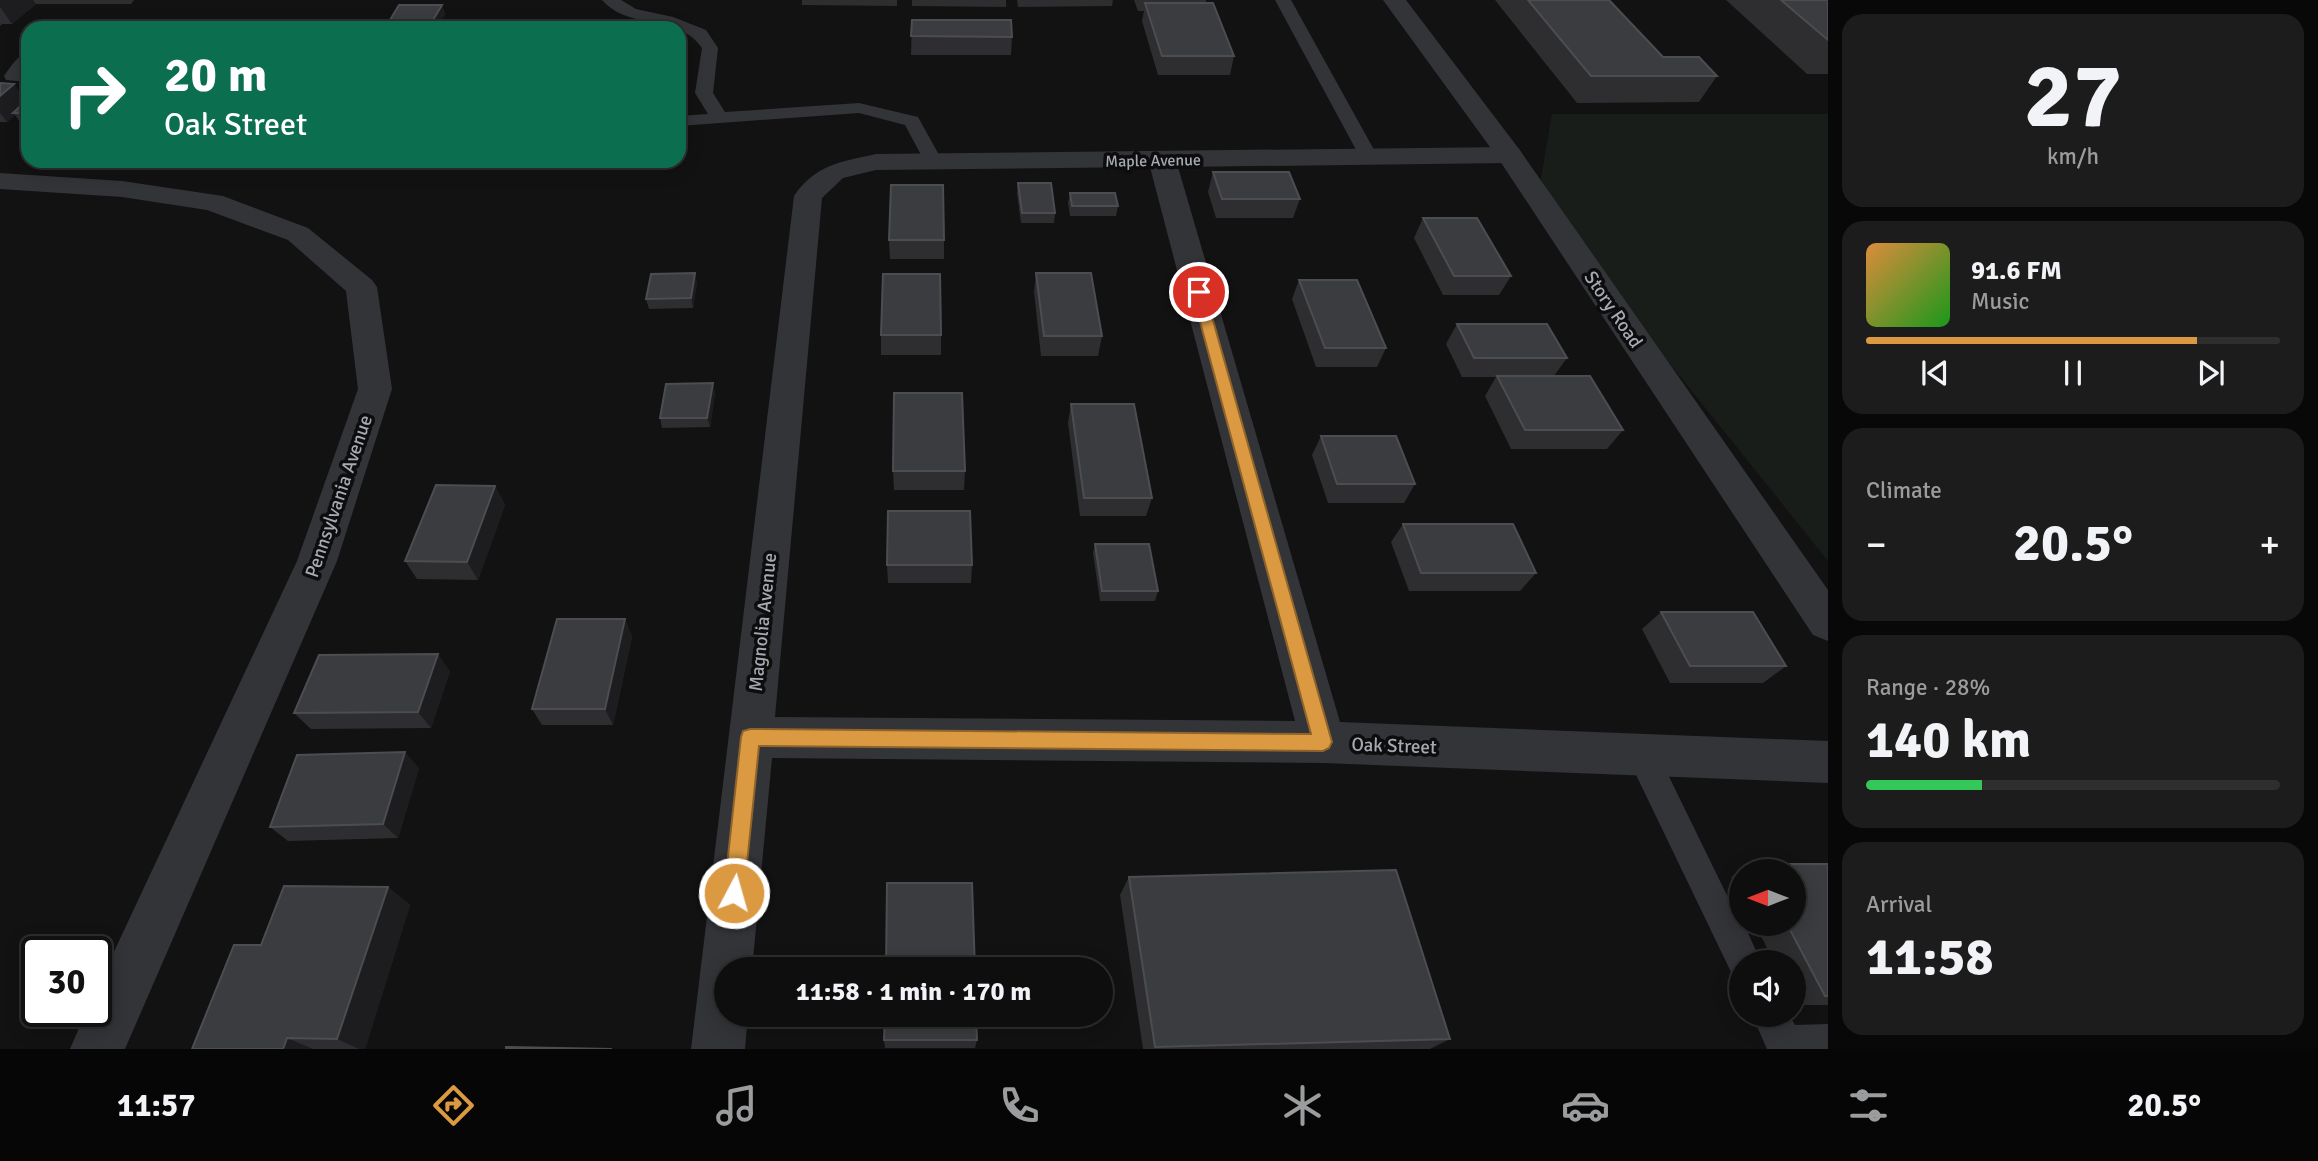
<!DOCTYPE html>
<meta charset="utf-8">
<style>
body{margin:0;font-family:Signika,sans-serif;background:#1c1c1c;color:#f1f3f6;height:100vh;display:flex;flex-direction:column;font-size:26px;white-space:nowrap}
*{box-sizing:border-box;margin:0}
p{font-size:23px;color:#9b9c9e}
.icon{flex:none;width:38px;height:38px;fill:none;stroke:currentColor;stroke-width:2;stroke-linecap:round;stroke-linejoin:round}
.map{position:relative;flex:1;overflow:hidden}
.details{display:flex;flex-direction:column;gap:14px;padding:14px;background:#080808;width:490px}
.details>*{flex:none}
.top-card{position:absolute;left:21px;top:21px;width:665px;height:147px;border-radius:21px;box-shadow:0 4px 18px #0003,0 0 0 2px #2e2e2e;background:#0b6e4f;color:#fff;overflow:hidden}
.needle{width:46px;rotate:270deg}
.controls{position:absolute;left:1729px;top:859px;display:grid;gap:14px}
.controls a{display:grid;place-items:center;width:77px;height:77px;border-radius:50%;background:#0e0e0e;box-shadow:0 4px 18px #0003,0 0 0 2px #2e2e2e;font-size:35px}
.speed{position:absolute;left:21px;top:936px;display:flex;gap:14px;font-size:35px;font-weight:700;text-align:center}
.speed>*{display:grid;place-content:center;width:91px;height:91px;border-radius:50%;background:#0e0e0e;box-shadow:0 4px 18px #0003,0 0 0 2px #2e2e2e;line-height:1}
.speed .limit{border:4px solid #111;border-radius:10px;background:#fff;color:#111}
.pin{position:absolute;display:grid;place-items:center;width:60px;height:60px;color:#fff;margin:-30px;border:4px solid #fff;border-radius:50%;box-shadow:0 2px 7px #0007}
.me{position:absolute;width:77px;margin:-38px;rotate:6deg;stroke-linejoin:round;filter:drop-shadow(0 0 5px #0008)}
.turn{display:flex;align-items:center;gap:24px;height:147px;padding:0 28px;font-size:32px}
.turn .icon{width:91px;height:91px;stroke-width:2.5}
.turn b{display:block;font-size:49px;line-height:60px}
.big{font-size:52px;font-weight:800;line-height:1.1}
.details .card{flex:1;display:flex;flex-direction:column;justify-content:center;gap:10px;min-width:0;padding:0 24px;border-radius:21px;background:#1c1c1c}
.details .dial{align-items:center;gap:0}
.dial b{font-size:91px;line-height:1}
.song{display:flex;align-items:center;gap:21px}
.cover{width:84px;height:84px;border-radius:10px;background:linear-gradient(135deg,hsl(30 70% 55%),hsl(120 70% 35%))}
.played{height:7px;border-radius:4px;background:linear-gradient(90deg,#db9a42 80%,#2e2e2e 80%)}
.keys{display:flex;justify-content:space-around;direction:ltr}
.heat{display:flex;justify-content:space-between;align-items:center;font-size:38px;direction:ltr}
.charge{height:10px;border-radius:5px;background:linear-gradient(90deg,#34c759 28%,#2e2e2e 0)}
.trip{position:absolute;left:714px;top:957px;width:399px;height:70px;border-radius:35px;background:#0e0e0e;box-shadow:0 4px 18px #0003,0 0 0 2px #2e2e2e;font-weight:800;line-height:70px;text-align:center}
.tab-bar{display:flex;height:112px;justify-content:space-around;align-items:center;background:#060606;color:#9b9c9e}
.tab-bar .icon{width:49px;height:49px}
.tab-bar .current{color:#db9a42}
.tab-bar b{font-size:32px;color:#f1f3f6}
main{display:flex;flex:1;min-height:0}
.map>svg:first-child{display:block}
.green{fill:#191d19}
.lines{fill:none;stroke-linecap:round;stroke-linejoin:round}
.service{fill:#333438;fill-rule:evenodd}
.minor{fill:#333438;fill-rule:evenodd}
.tertiary{fill:#333438;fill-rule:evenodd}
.wall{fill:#2e2e31}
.shaded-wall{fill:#1d1d1f}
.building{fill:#3b3c3f;stroke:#4b4d51;stroke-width:2}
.route{fill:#db9a42;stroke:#8e642b;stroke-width:2}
.labels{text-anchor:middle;stroke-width:7;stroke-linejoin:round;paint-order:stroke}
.far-street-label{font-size:16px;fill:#a5aab2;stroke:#0d0d0e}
.street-label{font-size:19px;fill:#a5aab2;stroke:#0d0d0e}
</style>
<main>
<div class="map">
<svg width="1828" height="1049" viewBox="0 0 1828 1049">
<rect width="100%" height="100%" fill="#121213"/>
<polygon class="green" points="1552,114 1828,114 1828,561 1610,289 1539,190"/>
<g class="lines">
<g class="service">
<path d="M602,0h19l15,9 37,8 33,13 12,18 -5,45 12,19 134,-9 59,14 25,45 -2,4h-14l-22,-41 -46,-12 -180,13v-10l29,-2 -13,-21 7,-45c-22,-34 -73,-17 -100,-48z"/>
<polygon points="1275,0 1291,0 1378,157 1376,161 1369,163 1360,157"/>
<path d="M28,52v16l-3,4h3v10l-22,-2 -2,-4c6,-9 14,-21 24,-24z"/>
<polygon points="1642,740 1653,744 1741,924 1744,924 1761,962 1741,962 1741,979 1732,974 1626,754 1631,744"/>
<polygon points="1752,1015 1789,1015 1795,1025 1828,1024 1828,1049 1767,1049"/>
</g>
<g class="minor">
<path d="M1509,147l10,2 4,6 -4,6 -10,2 -331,4 162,555 488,19v42l-505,-20 -551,-5 -20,212h-26v45h22l-3,34h-54l103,-853c22,-32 47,-34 82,-42zM1150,167l145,554 -520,-4 47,-519 21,-20 33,-8z"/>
<polygon points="0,173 122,181 223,196 308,228 372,280 377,287 392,389 337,561 125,1049 70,1049 86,1012 96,1012 96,990 297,561 358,389 346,291 288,240 207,210 122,197 0,189"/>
</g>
<polygon class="tertiary" points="1383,0 1406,0 1519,149 1828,590 1828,641 1813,635 1498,158"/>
</g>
<g class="wall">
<polygon points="0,0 134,0 131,4 36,4 12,24 2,24 0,26"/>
<polygon points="802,0 897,0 897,6 802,5"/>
<polygon points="912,0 1006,0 1006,7 912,6"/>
<polygon points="1017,0 1113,0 1112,6 1018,7"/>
<polygon points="1134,0 1206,0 1206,3 1234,56 1230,75 1158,75 1142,21 1144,11 1138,11"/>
<polygon points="1495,0 1609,0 1663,57 1717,76 1699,102 1577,103"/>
<polygon points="1726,0 1828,0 1828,74 1807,74"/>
<polygon points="442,5 445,14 437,28 388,28 387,25"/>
<polygon points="912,20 1012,37 1011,55 911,55"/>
<polygon points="0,83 27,100 28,99 28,123 20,122 15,115 7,122 0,122"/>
<polygon points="1213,172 1300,199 1293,218 1216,218 1208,192"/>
<polygon points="1018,183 1055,213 1054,223 1021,223 1017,193"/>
<polygon points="1070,193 1118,206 1116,216 1070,216 1068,203"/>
<polygon points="1423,218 1511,276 1499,295 1443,295 1414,238"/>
<polygon points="889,240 944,240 944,259 890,259"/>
<polygon points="1036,273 1102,336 1098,356 1041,356 1034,292"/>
<polygon points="1299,280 1386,348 1377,367 1316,367 1292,299"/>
<polygon points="697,283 693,308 649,309 646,299"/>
<polygon points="1457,324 1567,358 1554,376 1623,430 1607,449 1511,449 1485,396 1496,377 1462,377 1446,344"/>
<rect x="881" y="335" width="60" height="20"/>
<polygon points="715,393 710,427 662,428 660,418"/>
<polygon points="1071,404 1152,498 1146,516 1080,516 1068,423"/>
<polygon points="1321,436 1415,484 1404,503 1328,503 1312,455"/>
<polygon points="893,471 965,471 964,490 894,490"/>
<polygon points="495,486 505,505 478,580 417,579 405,561"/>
<polygon points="1403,524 1536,573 1520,591 1409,591 1391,542"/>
<polygon points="1095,544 1158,591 1155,601 1100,601 1093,553"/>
<polygon points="887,565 972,565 971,583 888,583"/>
<polygon points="1661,612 1786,666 1763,683 1670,683 1642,629"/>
<polygon points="625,619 632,637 613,725 542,725 532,709"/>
<polygon points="450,671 431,728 311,729 294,713"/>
<polygon points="419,768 398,838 288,841 270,827"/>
<polygon points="1756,864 1828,864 1828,1005 1796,1005 1794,1002 1794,962 1774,962 1755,924 1794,924 1794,872 1741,872 1741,898 1731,877"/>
<polygon points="1129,877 1450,1039 1430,1049 1143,1049 1120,895"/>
<polygon points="388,887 410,905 365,1049 192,1049 261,945"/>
<polygon points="884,1040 977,1040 975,1048 885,1048"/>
</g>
<g class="shaded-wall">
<polygon points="0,0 33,0 36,4 12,24 0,7"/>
<polygon points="442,5 445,14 437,28 431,28 430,25"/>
<polygon points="14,84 28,102 13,113 15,115 7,122 0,113 0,96"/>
<polygon points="695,273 697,283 693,308 691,298"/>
<polygon points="713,383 715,393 710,427 707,418"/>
<polygon points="495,486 505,505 478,580 467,562"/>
<polygon points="625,619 632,637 613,725 605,709"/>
<polygon points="438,654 450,671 431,728 418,712"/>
<polygon points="405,752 419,768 398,838 383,824"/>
<polygon points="388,887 410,905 365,1049 359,1049 337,1039"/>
<polygon points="287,1038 313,1049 283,1049"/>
</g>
<g class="building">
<polygon points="1528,0 1609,0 1663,57 1699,57 1717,76 1591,76"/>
<polygon points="1781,0 1828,0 1828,40"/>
<polygon points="1145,3 1213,3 1234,56 1162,56"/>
<polygon points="399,5 442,5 430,25 387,25"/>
<polygon points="912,20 1011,20 1012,37 911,36"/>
<polygon points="0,83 14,84 0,96"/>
<polygon points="28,99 28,113 13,113"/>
<polygon points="1213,172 1289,172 1300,199 1222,199"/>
<polygon points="1018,183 1051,183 1055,213 1022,213"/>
<polygon points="891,185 943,185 944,240 889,240"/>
<polygon points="1070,193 1115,193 1118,206 1072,206"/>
<polygon points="1423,218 1477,218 1511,276 1454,276"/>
<polygon points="695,273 691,298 646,299 651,274"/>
<polygon points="1036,273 1091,273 1102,336 1044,336"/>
<polygon points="883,274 940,274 941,335 881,335"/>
<polygon points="1299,280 1357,280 1386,348 1325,348"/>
<polygon points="1457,324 1547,324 1567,358 1474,358"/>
<polygon points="1497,376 1590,376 1623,430 1525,430"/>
<polygon points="713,383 707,418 660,418 666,384"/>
<polygon points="894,393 962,393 965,471 893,471"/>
<polygon points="1071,404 1134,404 1152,498 1084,498"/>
<polygon points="1321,436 1396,436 1415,484 1337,484"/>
<polygon points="436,485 495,486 467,562 405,561"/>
<polygon points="888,511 970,511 972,565 887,565"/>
<polygon points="1403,524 1513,524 1536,573 1421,573"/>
<polygon points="1095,544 1149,544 1158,591 1102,591"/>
<polygon points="1661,612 1753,612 1786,666 1690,666"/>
<polygon points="557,619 625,619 605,709 532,709"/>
<polygon points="438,654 418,712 294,713 319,655"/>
<polygon points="405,752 383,824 270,827 297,755"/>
<polygon points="1756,864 1828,864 1828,996 1825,996 1787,924 1794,924 1794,872 1760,872"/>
<polygon points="1396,870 1450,1039 1155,1047 1129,877"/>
<polygon points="887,883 972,883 975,970 886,970"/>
<polygon points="284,886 388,887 337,1039 287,1038 283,1049 192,1049 234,945 261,945"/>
<polygon points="885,1015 976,1015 977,1040 884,1040"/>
<polygon points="506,1047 612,1049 506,1049"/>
</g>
<polygon class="route" points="1199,288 1205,292 1332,742 1329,748 1323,751 759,746 744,893 741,900 734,903 727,900 724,893 741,737 743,731 750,729 1311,734 1192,292"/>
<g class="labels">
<g class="far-street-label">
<text transform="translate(1153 160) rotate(-1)" y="6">Maple Avenue</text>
</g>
<g class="street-label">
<text transform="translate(1614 309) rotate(56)" y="7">Story Road</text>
<text transform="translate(338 496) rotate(-71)" y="7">Pennsylvania Avenue</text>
<text transform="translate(762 622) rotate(-84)" y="7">Magnolia Avenue</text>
<text transform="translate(1394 745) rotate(2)" y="7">Oak Street</text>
</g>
</g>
</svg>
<div class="controls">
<a><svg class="needle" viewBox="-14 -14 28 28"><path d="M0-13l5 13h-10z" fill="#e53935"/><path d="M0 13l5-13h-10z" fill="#9b9c9e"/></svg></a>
<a><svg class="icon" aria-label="sound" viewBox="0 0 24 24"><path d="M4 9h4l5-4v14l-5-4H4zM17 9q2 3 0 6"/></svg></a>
</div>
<div class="speed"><div class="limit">30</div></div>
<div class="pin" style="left:1199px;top:292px;background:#d93025"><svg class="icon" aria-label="arrive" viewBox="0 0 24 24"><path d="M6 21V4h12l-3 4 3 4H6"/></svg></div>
<svg class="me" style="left:734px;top:893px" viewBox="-20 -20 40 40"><circle r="17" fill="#db9a42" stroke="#fff" stroke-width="3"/><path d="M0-11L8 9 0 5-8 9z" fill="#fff"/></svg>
<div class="trip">11:58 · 1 min · 170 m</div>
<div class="top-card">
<div class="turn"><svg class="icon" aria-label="right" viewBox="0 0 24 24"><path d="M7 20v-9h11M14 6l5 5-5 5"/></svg><div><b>20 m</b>Oak Street</div></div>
</div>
</div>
<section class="details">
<div class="card dial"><b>27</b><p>km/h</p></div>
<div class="card">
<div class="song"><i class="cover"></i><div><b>91.6 FM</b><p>Music</p></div></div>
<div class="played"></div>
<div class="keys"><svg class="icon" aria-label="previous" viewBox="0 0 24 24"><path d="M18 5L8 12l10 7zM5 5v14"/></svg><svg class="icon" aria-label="pause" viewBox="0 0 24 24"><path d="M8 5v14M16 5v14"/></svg><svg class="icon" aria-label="next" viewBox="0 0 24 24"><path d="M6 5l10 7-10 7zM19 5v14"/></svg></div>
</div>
<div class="card"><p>Climate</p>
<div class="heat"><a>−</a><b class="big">20.5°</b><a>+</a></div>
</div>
<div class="card"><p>Range · 28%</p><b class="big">140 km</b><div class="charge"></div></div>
<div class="card"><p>Arrival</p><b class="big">11:58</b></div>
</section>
</main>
<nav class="tab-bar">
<b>11:57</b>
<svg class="icon current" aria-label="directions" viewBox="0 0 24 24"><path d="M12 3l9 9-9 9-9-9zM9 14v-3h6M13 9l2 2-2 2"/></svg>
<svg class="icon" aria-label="music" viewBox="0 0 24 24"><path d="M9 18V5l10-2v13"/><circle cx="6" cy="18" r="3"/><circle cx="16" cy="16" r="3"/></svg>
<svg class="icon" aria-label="phone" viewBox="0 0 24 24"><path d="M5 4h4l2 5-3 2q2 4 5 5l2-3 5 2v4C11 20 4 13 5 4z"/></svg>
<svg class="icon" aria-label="climate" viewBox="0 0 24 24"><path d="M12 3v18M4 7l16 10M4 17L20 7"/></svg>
<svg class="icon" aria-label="car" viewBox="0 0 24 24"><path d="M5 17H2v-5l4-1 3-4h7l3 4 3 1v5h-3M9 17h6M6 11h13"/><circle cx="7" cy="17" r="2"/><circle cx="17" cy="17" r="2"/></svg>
<svg class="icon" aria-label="filters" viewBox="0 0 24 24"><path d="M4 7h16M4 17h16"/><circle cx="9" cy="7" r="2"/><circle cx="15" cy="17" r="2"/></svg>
<b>20.5°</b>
</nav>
